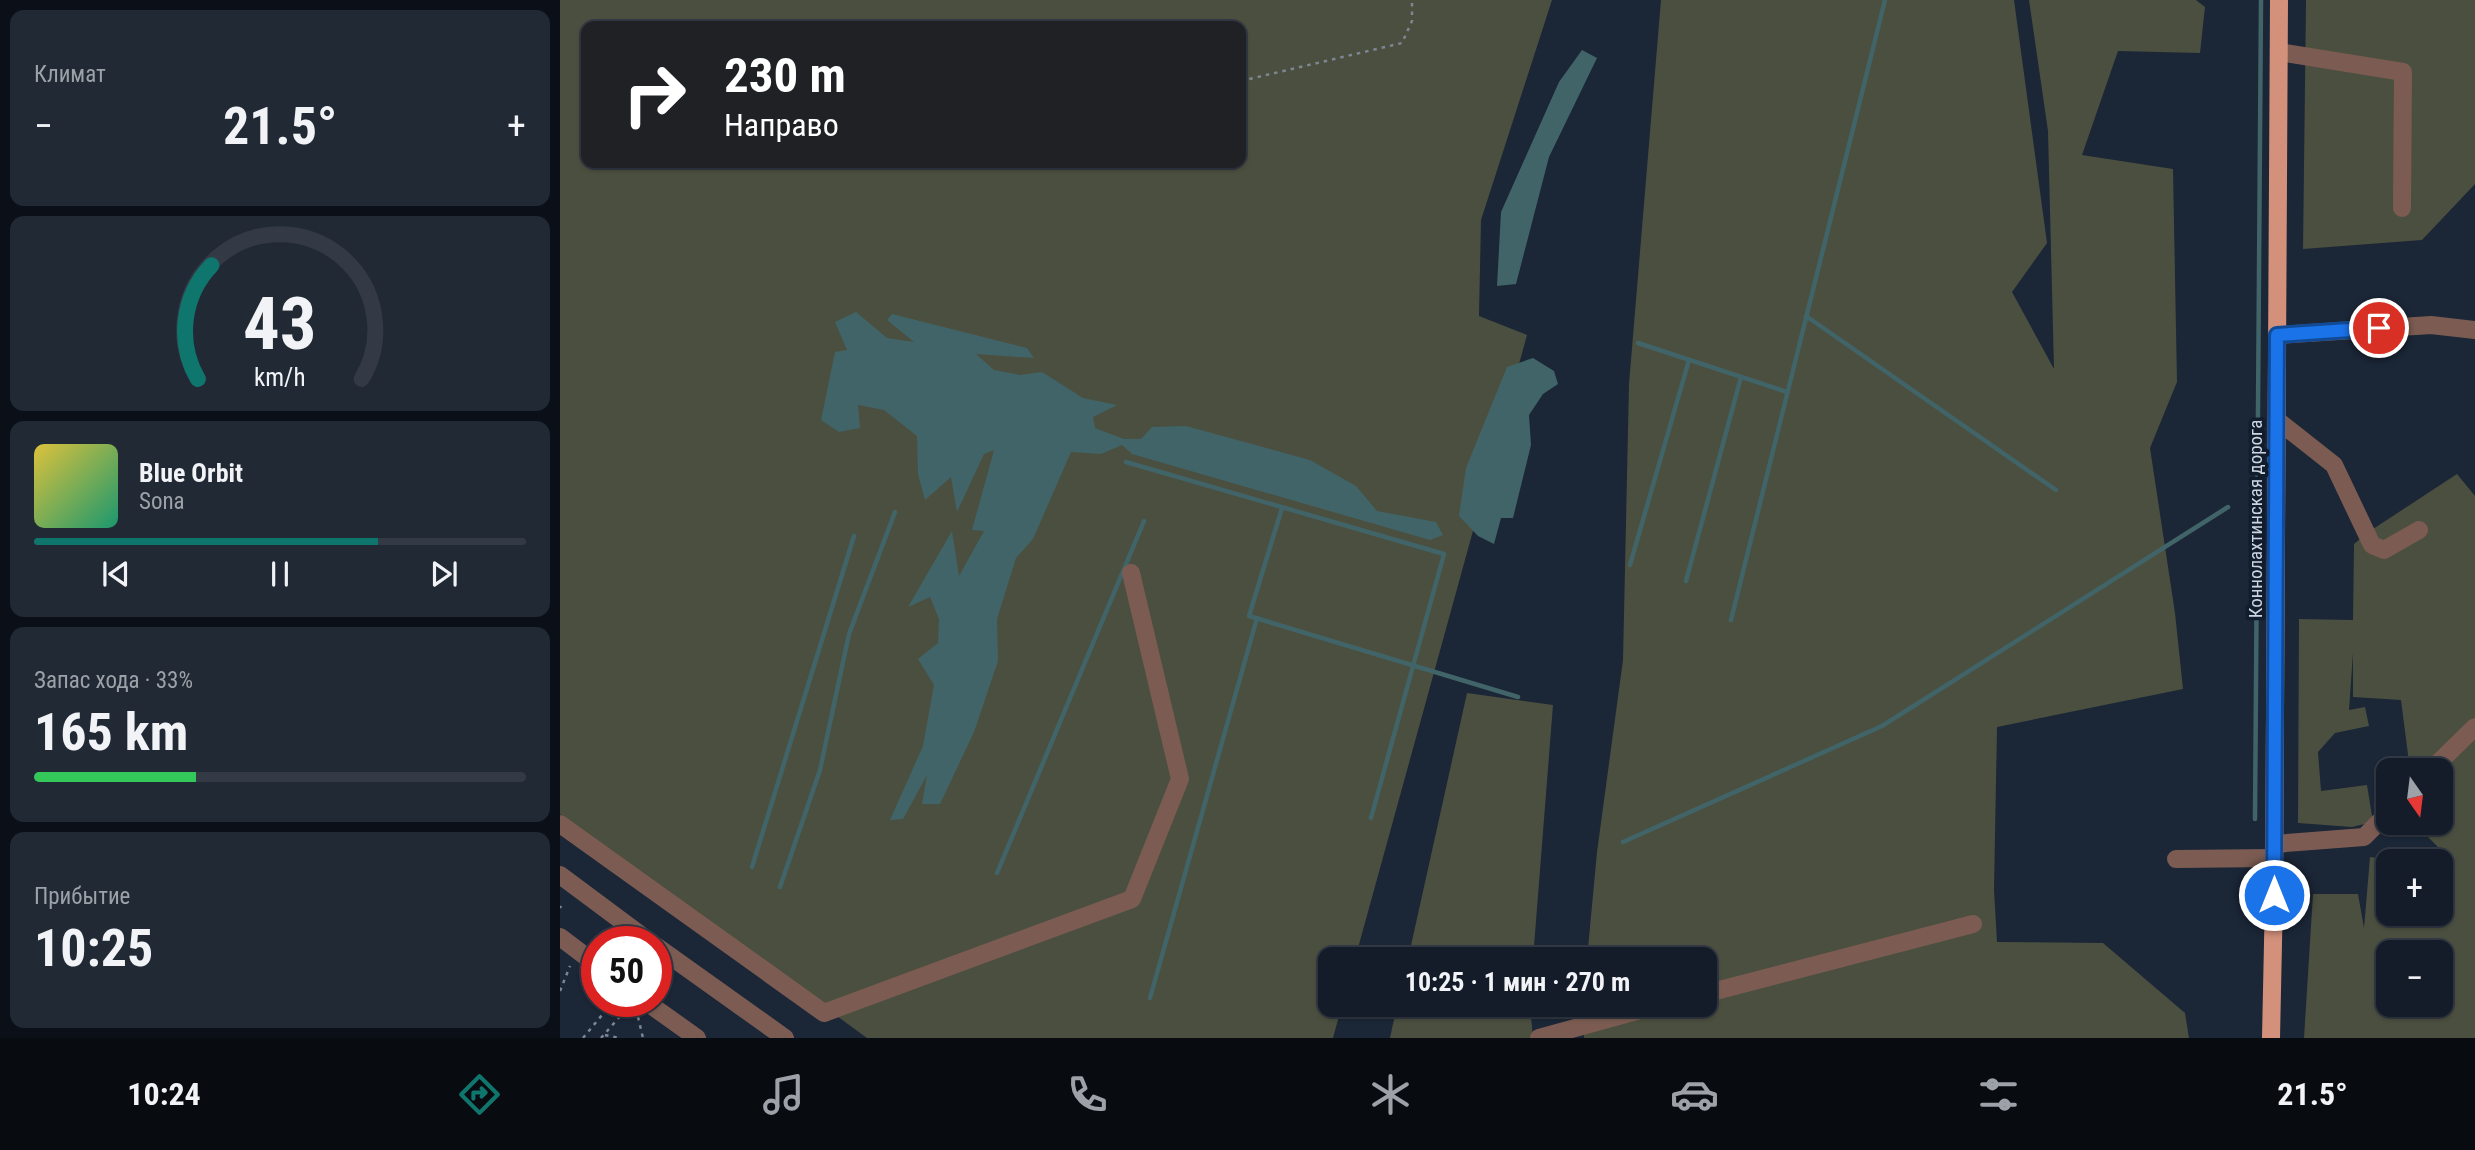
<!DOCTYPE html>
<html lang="ru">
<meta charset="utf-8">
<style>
body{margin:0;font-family:"Roboto Condensed",sans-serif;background:#212935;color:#f1f3f6;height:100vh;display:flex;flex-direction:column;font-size:26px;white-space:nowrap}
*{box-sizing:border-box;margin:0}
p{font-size:23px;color:#9da1a8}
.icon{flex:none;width:38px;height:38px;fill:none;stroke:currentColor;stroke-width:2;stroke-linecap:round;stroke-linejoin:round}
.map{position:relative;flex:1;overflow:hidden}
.details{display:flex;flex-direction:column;gap:10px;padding:10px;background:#0b0f17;width:560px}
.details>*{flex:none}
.banner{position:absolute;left:21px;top:21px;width:665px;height:147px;border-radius:14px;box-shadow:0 2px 5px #0004,0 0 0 2px #333a46;background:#202124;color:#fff;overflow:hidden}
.needle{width:46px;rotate:166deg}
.buttons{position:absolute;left:1816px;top:758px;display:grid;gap:14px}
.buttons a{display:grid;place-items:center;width:77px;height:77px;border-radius:14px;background:#141c29;box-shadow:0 2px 5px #0004,0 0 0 2px #333a46;font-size:35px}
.speed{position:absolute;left:21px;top:926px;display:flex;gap:14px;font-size:35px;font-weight:700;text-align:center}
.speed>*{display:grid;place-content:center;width:91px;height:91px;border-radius:50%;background:#141c29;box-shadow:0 2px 5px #0004,0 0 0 2px #333a46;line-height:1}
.speed .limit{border:10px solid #d22;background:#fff;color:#111}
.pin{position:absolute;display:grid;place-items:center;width:60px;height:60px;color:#fff;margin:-30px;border:4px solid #fff;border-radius:50%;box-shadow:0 2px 7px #0007}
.me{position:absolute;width:77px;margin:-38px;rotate:0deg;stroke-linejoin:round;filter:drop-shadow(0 0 5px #0008)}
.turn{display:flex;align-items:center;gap:24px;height:147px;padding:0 28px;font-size:32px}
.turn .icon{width:91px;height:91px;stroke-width:2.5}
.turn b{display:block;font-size:49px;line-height:60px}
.big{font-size:52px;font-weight:700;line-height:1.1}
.details .widget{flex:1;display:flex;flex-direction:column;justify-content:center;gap:10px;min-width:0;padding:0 24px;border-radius:14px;background:#212935}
.details .dial{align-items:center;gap:0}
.dial svg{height:182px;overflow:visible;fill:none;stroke:#333a46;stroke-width:7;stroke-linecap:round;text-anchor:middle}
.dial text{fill:#f1f3f6;stroke:none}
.song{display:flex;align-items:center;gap:21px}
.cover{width:84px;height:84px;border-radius:10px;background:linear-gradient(135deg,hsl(50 70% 55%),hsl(160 70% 35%))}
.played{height:7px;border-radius:4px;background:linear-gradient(90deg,#0f766e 70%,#333a46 70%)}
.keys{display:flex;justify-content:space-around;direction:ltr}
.heat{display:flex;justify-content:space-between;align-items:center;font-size:38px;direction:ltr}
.charge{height:10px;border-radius:5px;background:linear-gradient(90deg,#34c759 33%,#333a46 0)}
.trip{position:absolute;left:758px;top:947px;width:399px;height:70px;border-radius:14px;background:#141c29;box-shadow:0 2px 5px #0004,0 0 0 2px #333a46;font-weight:700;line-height:70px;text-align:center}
.menu{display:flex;height:112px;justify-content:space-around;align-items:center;background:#080b10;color:#9da1a8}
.menu .icon{width:49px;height:49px}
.menu .current{color:#0f766e}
.menu b{font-size:32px;color:#f1f3f6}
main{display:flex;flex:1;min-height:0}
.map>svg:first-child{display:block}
.green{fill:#4b4f3f;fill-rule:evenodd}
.water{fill:#416468}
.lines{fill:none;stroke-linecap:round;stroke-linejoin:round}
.stream{stroke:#416468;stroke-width:4.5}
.path{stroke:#7c8694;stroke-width:2.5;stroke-dasharray:3.5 5;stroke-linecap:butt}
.minor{stroke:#7c5c52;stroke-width:18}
.major{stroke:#d3917c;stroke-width:18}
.route-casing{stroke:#114b97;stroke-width:18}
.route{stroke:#1a73e8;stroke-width:12}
.labels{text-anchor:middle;stroke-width:7;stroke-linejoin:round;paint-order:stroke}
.street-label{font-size:19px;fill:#cdd5e1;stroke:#111d2d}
</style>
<main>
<section class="details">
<div class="widget"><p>Климат</p>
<div class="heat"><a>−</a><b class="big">21.5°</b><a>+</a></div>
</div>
<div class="widget dial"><svg viewBox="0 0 100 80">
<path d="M14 69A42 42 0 1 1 86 69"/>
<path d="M14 69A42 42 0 0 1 20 19" stroke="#0f766e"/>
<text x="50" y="56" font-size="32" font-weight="700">43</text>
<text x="50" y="72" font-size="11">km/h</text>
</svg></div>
<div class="widget">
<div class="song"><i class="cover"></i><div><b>Blue Orbit</b><p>Sona</p></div></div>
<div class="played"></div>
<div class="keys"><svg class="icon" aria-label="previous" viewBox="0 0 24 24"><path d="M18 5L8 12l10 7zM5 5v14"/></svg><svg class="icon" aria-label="pause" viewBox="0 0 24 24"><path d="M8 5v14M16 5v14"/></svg><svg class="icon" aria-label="next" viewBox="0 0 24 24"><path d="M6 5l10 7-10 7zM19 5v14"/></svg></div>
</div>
<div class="widget"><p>Запас хода · 33%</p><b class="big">165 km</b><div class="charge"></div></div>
<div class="widget"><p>Прибытие</p><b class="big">10:25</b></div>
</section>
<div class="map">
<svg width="1915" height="1038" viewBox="0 0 1915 1038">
<rect width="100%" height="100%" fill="#1b2637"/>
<g class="green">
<path d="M0,0h992l-71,220 -2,96 48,19 -172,624h-25v45l12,1 -9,33h-466l-307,-224zM26,26h655v137h-655z"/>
<polygon points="1101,0 1454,0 1487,243 1452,292 1494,369 1488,131 1469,0 1636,0 1645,7 1640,53 1558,51 1522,155 1613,169 1617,382 1590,448 1615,613 1623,689 1437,727 1434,890 1437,942 1543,943 1625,1013 1629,1038 1024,1038 1022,1005 1144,1004 1144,959 1027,959 1037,852 1063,660 1069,384"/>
<polygon points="1746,0 1915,0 1915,184 1862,240 1743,249"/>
<path d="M1897,474l18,22v542h-171l9,-144h45l6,34 6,-71 26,4h-7v53h52v-46l9,-9 -36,-36 27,-1v-52h-31l-9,-70 -48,-3v-44l-4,57 16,-3 4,19 -34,7 -17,19 3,39 46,-6 6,37 -21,5 -54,-4 1,-204 54,1 1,-76 16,-13zM1829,952h52v52h-52z"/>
<polygon points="907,693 993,705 973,959 848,959"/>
<polygon points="837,1005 970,1005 973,1038 830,1038"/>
</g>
<g class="water">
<polygon points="1022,50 1037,58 989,157 956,284 937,286 941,212 999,82"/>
<polygon points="296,312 327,338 354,342 327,320 332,314 467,348 474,358 416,354 434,370 460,375 482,372 523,398 557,405 533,417 535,428 564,439 581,439 592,427 626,426 750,460 796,486 817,511 876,522 883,535 870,540 572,454 562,445 541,454 511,452 473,539 456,558 437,619 438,661 414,732 380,804 362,804 367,775 343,819 330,820 363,746 374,685 358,659 378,643 379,619 370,597 348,607 392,531 399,576 424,531 412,530 434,450 424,454 397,512 391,477 365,500 358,474 357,436 324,410 298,405 300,428 279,432 261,420 275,352 287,350 275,322"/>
<polygon points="973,358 994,371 998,384 983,394 969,415 971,445 953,518 941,518 934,544 918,536 899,516 906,468 947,367"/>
</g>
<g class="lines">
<g class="stream">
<polyline points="1246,316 1496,490"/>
<polyline points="1078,343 1227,392"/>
<polyline points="566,462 884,554 811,818"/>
<polyline points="722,508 689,616 958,697"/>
<polyline points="1070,565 1129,360"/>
<polyline points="1126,581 1181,377"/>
<polyline points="1171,620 1325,0"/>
<polyline points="1695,819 1701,0"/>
<polyline points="1063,842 1322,726 1668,507"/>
<polyline points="192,867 294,536"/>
<polyline points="437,873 584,521"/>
<polyline points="220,887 260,770 289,634 335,512"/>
<polyline points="590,998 697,618"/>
</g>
<g class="path">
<polyline points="681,81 842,43 852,21 852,0"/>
<polyline points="0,908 1,906"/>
<polyline points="0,991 10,966"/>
<polyline points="60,1001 69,1007"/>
<polyline points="78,1017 83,1038"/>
<polyline points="45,1035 59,1038"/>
<polyline points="23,1038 47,1009 62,1003"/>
<polyline points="41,1038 69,1006"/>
</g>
<g class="minor">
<polyline points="1719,52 1843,72 1842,208"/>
<polyline points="1717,335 1871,325 1915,330"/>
<polyline points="1717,420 1774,465 1812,545 1824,550 1859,530"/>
<polyline points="1871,770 1915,727"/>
<polyline points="0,824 264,1013 572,899 620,779 571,573"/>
<polyline points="1714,844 1804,837 1829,812"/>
<polyline points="1616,859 1714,858"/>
<polyline points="0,875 90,942"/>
<polyline points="0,937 37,965"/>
<polyline points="96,946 225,1038"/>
<polyline points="96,976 111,957"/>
<polyline points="1144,994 1413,924"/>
<polyline points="85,1001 137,1038"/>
<polyline points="979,1038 1102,1004"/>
</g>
<polyline class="major" points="1711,1038 1714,895 1719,0"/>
</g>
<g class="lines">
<g class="route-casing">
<polyline id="route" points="1714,895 1717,335 1819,328"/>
</g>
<use href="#route" class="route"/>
</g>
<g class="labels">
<g class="street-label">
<text transform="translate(1695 519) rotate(-90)" y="7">Коннолахтинская дорога</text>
</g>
</g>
</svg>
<div class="buttons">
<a><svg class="needle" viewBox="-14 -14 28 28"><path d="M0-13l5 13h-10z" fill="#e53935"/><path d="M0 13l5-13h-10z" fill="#9da1a8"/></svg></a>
<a>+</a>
<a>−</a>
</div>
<div class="speed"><div class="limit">50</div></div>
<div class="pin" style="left:1819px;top:328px;background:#d93025"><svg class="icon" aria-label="arrive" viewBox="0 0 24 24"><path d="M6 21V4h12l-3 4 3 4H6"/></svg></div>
<svg class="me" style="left:1714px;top:895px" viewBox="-20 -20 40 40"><circle r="17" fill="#1a73e8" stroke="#fff" stroke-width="3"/><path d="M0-11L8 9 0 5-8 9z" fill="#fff"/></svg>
<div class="trip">10:25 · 1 мин · 270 m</div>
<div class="banner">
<div class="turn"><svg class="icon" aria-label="right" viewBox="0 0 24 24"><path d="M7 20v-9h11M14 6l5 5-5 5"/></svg><div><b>230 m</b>Направо</div></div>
</div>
</div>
</main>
<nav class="menu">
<b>10:24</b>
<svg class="icon current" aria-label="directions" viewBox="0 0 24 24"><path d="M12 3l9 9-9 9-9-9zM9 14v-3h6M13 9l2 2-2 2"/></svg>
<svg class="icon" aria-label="music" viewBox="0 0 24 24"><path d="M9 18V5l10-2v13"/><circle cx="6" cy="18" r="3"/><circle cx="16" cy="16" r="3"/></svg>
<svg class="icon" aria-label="phone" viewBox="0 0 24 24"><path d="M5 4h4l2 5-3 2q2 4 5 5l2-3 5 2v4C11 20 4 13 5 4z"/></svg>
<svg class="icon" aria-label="climate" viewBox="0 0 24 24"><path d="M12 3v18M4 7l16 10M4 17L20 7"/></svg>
<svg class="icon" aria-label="car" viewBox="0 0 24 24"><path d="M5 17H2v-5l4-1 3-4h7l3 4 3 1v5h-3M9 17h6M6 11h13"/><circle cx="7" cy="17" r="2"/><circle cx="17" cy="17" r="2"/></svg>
<svg class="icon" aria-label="filters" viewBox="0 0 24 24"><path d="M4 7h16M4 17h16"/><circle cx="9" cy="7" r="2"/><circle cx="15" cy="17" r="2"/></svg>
<b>21.5°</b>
</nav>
